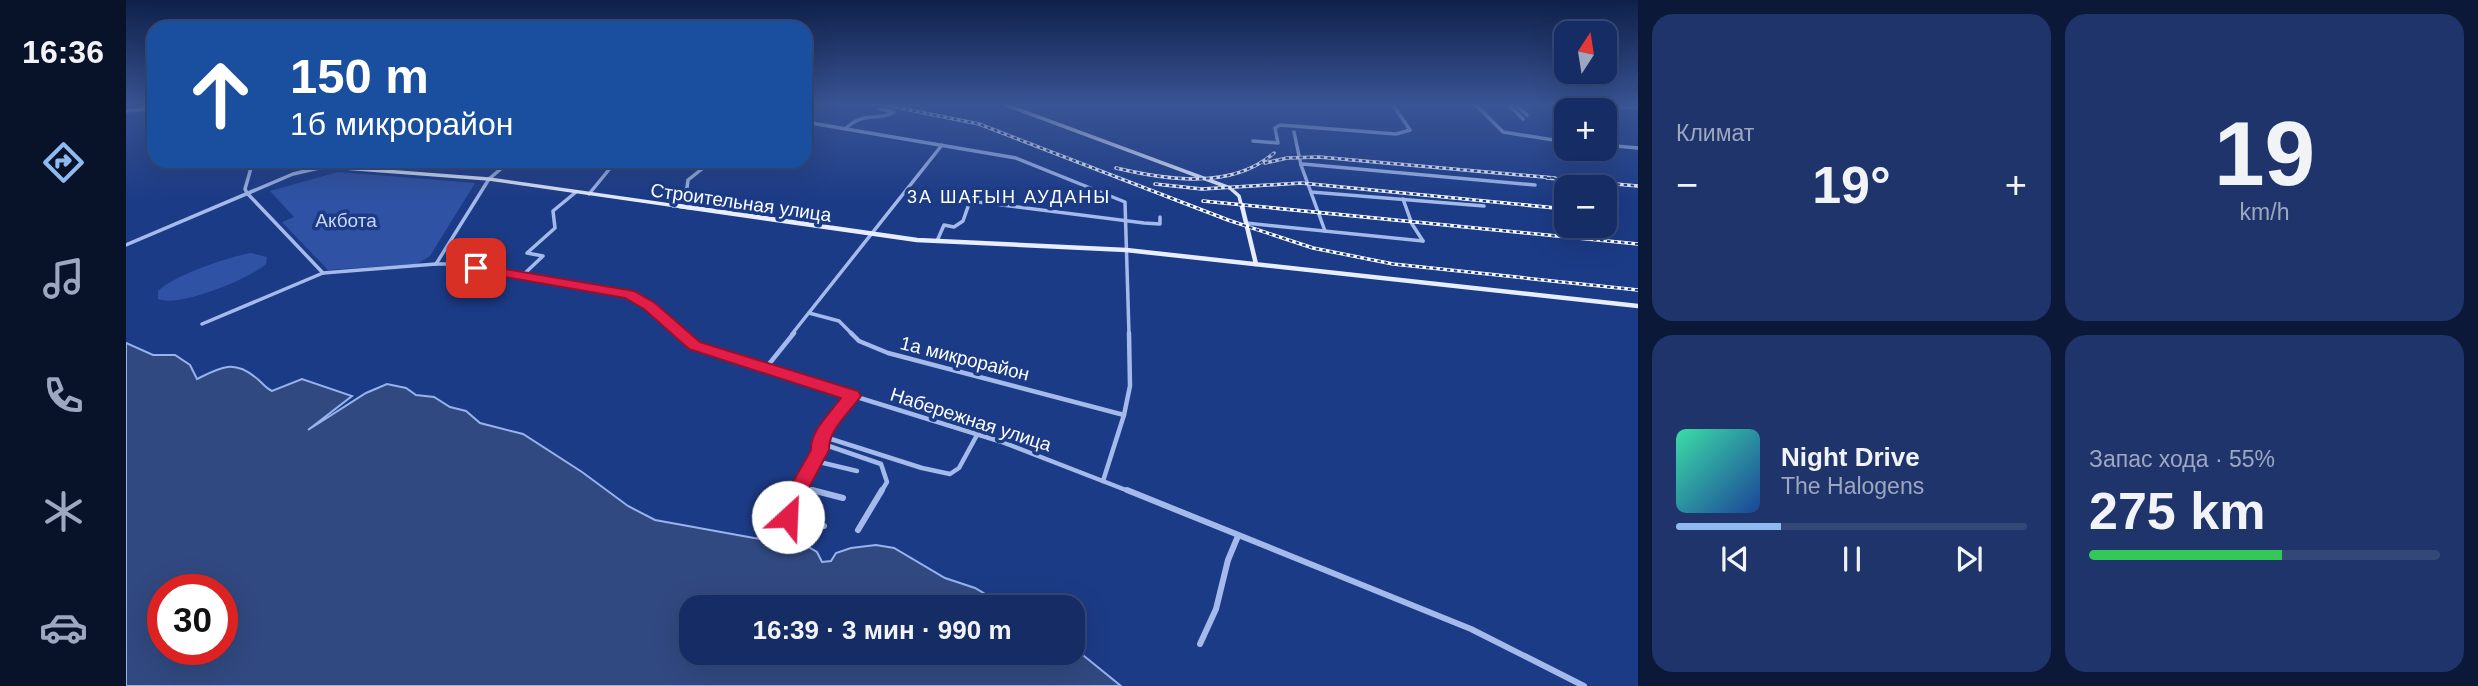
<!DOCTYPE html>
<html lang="ru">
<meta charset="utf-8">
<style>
body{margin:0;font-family:Helvetica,sans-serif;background:#1e346a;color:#f1f3f6;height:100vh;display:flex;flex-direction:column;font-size:26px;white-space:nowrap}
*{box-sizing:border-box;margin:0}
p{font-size:23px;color:#9da7bf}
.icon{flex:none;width:38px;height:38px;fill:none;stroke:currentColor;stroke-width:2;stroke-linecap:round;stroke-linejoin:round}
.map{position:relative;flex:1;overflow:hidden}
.details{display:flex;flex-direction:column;gap:14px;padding:14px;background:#0c1837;width:840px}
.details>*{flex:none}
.guide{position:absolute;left:21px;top:21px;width:665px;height:147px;border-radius:21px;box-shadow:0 7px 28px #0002,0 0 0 2px #344878;background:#1a4fa0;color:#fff;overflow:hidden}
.needle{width:46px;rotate:12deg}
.buttons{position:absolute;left:1428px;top:21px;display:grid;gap:14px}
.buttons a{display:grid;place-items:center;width:63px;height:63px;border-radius:14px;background:#152c64;box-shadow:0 7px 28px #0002,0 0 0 2px #344878;font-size:35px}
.speed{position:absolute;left:21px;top:574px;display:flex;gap:14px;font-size:35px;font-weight:700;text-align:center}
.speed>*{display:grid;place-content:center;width:91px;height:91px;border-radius:50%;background:#152c64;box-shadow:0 7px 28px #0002,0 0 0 2px #344878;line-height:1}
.speed .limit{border:10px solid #d22;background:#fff;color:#111}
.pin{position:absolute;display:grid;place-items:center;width:60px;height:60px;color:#fff;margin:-30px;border-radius:14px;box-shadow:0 4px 10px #0006}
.me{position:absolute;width:77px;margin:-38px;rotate:25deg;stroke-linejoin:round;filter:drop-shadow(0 0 5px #0008)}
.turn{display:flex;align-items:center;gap:24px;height:147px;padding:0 28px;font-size:32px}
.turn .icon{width:91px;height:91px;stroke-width:2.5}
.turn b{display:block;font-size:49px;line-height:60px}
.big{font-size:52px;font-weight:600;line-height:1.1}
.details .card{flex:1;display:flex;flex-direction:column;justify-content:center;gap:10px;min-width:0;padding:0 24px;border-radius:21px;background:#1e346a}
.details .dial{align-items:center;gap:0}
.dial b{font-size:91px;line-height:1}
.song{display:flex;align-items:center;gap:21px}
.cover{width:84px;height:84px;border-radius:10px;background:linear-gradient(135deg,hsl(160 70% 55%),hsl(220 70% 35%))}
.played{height:7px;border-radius:4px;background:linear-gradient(90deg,#90b9f0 30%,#344878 30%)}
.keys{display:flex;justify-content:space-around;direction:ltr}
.heat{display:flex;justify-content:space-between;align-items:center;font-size:38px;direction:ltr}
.charge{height:10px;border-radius:5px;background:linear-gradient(90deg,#34c759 55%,#344878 0)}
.details .tiles{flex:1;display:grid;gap:14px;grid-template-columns:repeat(2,1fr)}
.trip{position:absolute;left:553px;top:595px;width:406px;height:70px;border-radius:21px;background:#152c64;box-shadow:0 7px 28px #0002,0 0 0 2px #344878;font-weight:600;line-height:70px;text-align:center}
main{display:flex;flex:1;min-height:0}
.menu{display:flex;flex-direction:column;width:126px;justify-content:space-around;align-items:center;background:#081228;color:#9da7bf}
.menu .icon{width:49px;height:49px}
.menu .on{color:#90b9f0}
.menu b{font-size:32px;color:#f1f3f6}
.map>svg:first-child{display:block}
.green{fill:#2f52a4}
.water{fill:#314981;stroke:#96b3ed;stroke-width:2;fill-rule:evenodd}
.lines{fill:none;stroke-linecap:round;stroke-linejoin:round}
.minor-far2{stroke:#a3baeb;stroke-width:3.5}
.minor-far1{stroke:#a3baeb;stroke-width:4.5}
.minor{stroke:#a3baeb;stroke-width:6}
.major-far1{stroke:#e8eeff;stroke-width:3.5}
.major{stroke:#e8eeff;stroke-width:4.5}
.rail-casing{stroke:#fff;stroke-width:3.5}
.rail{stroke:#1c3b86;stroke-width:2;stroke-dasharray:3.5;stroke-linecap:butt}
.route{fill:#e11d48;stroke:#92132f;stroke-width:2}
.labels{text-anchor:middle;stroke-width:7;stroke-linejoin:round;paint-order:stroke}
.far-neighbourhood-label{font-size:18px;letter-spacing:2px;fill:#fff;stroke:#1c3b86}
.street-label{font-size:19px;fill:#fff;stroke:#1c3b86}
.park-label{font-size:19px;fill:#c9d7f8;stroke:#1c3b86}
</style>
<main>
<nav class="menu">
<b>16:36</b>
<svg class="icon on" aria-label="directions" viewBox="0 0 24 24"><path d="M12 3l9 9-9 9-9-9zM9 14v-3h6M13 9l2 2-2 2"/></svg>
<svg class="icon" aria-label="music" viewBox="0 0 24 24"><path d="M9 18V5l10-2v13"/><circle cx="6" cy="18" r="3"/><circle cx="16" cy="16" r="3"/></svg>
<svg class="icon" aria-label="phone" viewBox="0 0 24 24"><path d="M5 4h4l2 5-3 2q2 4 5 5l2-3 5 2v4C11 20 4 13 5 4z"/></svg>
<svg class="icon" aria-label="climate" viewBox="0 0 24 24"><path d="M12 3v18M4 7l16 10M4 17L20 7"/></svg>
<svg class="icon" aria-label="car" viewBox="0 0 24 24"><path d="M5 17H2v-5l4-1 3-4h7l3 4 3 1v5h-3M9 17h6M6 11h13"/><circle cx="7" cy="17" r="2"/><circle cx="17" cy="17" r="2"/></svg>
</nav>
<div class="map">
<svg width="1512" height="686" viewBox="0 0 1512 686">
<rect width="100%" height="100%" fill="#1c3b86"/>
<g class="green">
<polygon points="212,172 349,183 304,256 291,264 202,270 156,222 168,217 144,191"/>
<path d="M125,253l16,4 -1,7c-17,15 -88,44 -108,35v-8c16,-16 70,-34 93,-38z"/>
</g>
<path class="water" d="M0,343l27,12h22l15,10 7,14c22,-11 36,-20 58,-2 6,4 10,11 17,14l30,-12 50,17 -44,34 58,-37 21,-9 19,4 10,7 18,2 16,10 16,4 14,12 43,11 59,38 46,34 27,14 99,18 49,6 14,8 5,10 9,-1 5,-8 15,-5 25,-3 18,3 51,30 30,10 32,19h-316v46h382v-6l48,39h-995zM37,590h59v59h-59z"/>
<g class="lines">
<g class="minor-far2">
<polyline points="1350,105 1377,132 1440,142"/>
<polyline points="1383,105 1397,119"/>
<polyline points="1390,105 1401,115"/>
<polyline points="1471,105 1512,108"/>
<polyline points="0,111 28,108"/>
<polyline points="679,122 890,158 999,202 1003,334"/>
<path d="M720,128c20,-18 33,-6 48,-16l-14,-3"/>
<polyline points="1168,132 1175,165"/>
<polyline points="1127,141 1152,143 1149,128 1154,125 1270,134 1284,130 1267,105"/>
<polyline points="1479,145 1512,148"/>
<polyline points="1185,192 1358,206"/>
<polyline points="121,193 197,273"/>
<polyline points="121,193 119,189 127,161"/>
<polyline points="463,194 490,161"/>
<polyline points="1277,199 1286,224 1297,241"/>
<polyline points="547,206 561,188 562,180 586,161"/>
<polyline points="1120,223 1297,241"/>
<polyline points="1199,231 1175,165 1177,164 1409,185"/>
<polyline points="811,241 818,225 828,227 837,221 844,201 1018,223 1034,224 1034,217"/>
<polyline points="0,245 167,174 206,165"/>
<polyline points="310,264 363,179 384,161"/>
<polyline points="397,275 417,256 401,253 429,228 427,211 450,192"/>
<polyline points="683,313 713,321 726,334"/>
<polyline points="76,324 197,273 310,264 327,264 503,295 524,307 556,334"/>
<polyline points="666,334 816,145"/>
</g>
<g class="minor-far1">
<polyline points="554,333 582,351 876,442 1005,492"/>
<polyline points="725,333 733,341 762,353 998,415"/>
<polyline points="639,369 668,333"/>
<polyline points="726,396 699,431 705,439 796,468 824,474 833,468 851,435"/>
<polyline points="699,434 694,443 755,464 761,482 755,492"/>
<polyline points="689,461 731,471"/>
<polyline points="977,481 998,415 1004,386 1003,333"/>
<polyline points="675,487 693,492"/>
<polyline points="674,492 691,461 694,443"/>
</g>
<g class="minor">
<polyline points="675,490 660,512 661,517 698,526"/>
<polyline points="686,490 717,498"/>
<polyline points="1001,490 1345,629 1458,686"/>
<polyline points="732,530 756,490"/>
<polyline points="1074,644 1090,609 1102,560 1112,536"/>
</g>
<g class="major-far1">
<polyline points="880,105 1104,188 1113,196 1116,208"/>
<polyline points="207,161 205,167 363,179 565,208"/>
</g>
<g class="major">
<polyline points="553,206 791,240 1000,250 1512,306"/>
<polyline points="1116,206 1130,264"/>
</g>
<g class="rail-casing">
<g id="rail">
<polyline points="759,105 853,124 1102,220 1187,248 1267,264 1512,290"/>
<polyline points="1139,163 1161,158 1193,157 1429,178"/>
<path d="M990,168c51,12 115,22 158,-15"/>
<polyline points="1421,178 1512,186"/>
<polyline points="1029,184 1076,189 1175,183 1440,209"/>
<polyline points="1077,201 1512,244"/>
</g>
</g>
<use href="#rail" class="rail"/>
</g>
<linearGradient id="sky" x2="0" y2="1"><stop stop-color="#0f204a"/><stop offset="0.52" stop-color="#3a5595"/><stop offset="1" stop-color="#3a5595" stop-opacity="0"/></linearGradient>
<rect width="1512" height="201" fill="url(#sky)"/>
<path class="route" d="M350,264l158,27 21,12 45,39 158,49 3,5c-11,16 -33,34 -32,54l-33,62 -1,10 -7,3 -8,-3 -4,-10 35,-62c-1,-19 19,-37 30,-52l-152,-49 -45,-40 -19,-11 -154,-27v-6z"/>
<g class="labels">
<g class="far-neighbourhood-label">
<text x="883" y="203">3А ШАҒЫН АУДАНЫ</text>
</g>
<g class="street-label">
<text transform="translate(615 202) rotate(8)" y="7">Строительная улица</text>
<text transform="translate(839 358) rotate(14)" y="7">1а микрорайон</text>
<text transform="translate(845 419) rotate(18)" y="7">Набережная улица</text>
</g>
<g class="park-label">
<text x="220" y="227">Акбота</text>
</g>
</g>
</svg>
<div class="buttons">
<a><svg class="needle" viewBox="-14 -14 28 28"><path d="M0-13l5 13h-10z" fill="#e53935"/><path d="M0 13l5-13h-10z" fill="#9da7bf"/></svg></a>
<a>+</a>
<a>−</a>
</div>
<div class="speed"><div class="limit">30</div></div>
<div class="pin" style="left:350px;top:268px;background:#d93025"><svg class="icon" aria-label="arrive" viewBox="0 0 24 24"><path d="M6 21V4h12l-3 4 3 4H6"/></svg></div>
<svg class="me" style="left:662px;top:517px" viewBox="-20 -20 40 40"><circle r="19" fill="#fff"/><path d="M0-13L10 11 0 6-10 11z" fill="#e11d48"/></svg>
<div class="trip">16:39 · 3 мин · 990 m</div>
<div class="guide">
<div class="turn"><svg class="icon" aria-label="ahead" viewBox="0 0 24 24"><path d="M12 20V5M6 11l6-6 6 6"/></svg><div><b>150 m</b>1б микрорайон</div></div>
</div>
</div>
<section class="details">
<div class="tiles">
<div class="card"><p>Климат</p>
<div class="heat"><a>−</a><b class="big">19°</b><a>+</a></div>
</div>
<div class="card dial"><b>19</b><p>km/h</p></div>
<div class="card">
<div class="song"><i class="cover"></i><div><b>Night Drive</b><p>The Halogens</p></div></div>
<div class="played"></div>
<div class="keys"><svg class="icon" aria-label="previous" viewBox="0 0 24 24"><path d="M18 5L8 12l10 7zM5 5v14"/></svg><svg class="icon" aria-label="pause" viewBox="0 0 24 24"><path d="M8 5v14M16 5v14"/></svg><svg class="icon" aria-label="next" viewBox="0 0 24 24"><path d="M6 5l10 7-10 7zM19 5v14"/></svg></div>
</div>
<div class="card"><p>Запас хода · 55%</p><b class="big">275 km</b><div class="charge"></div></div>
</div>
</section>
</main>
